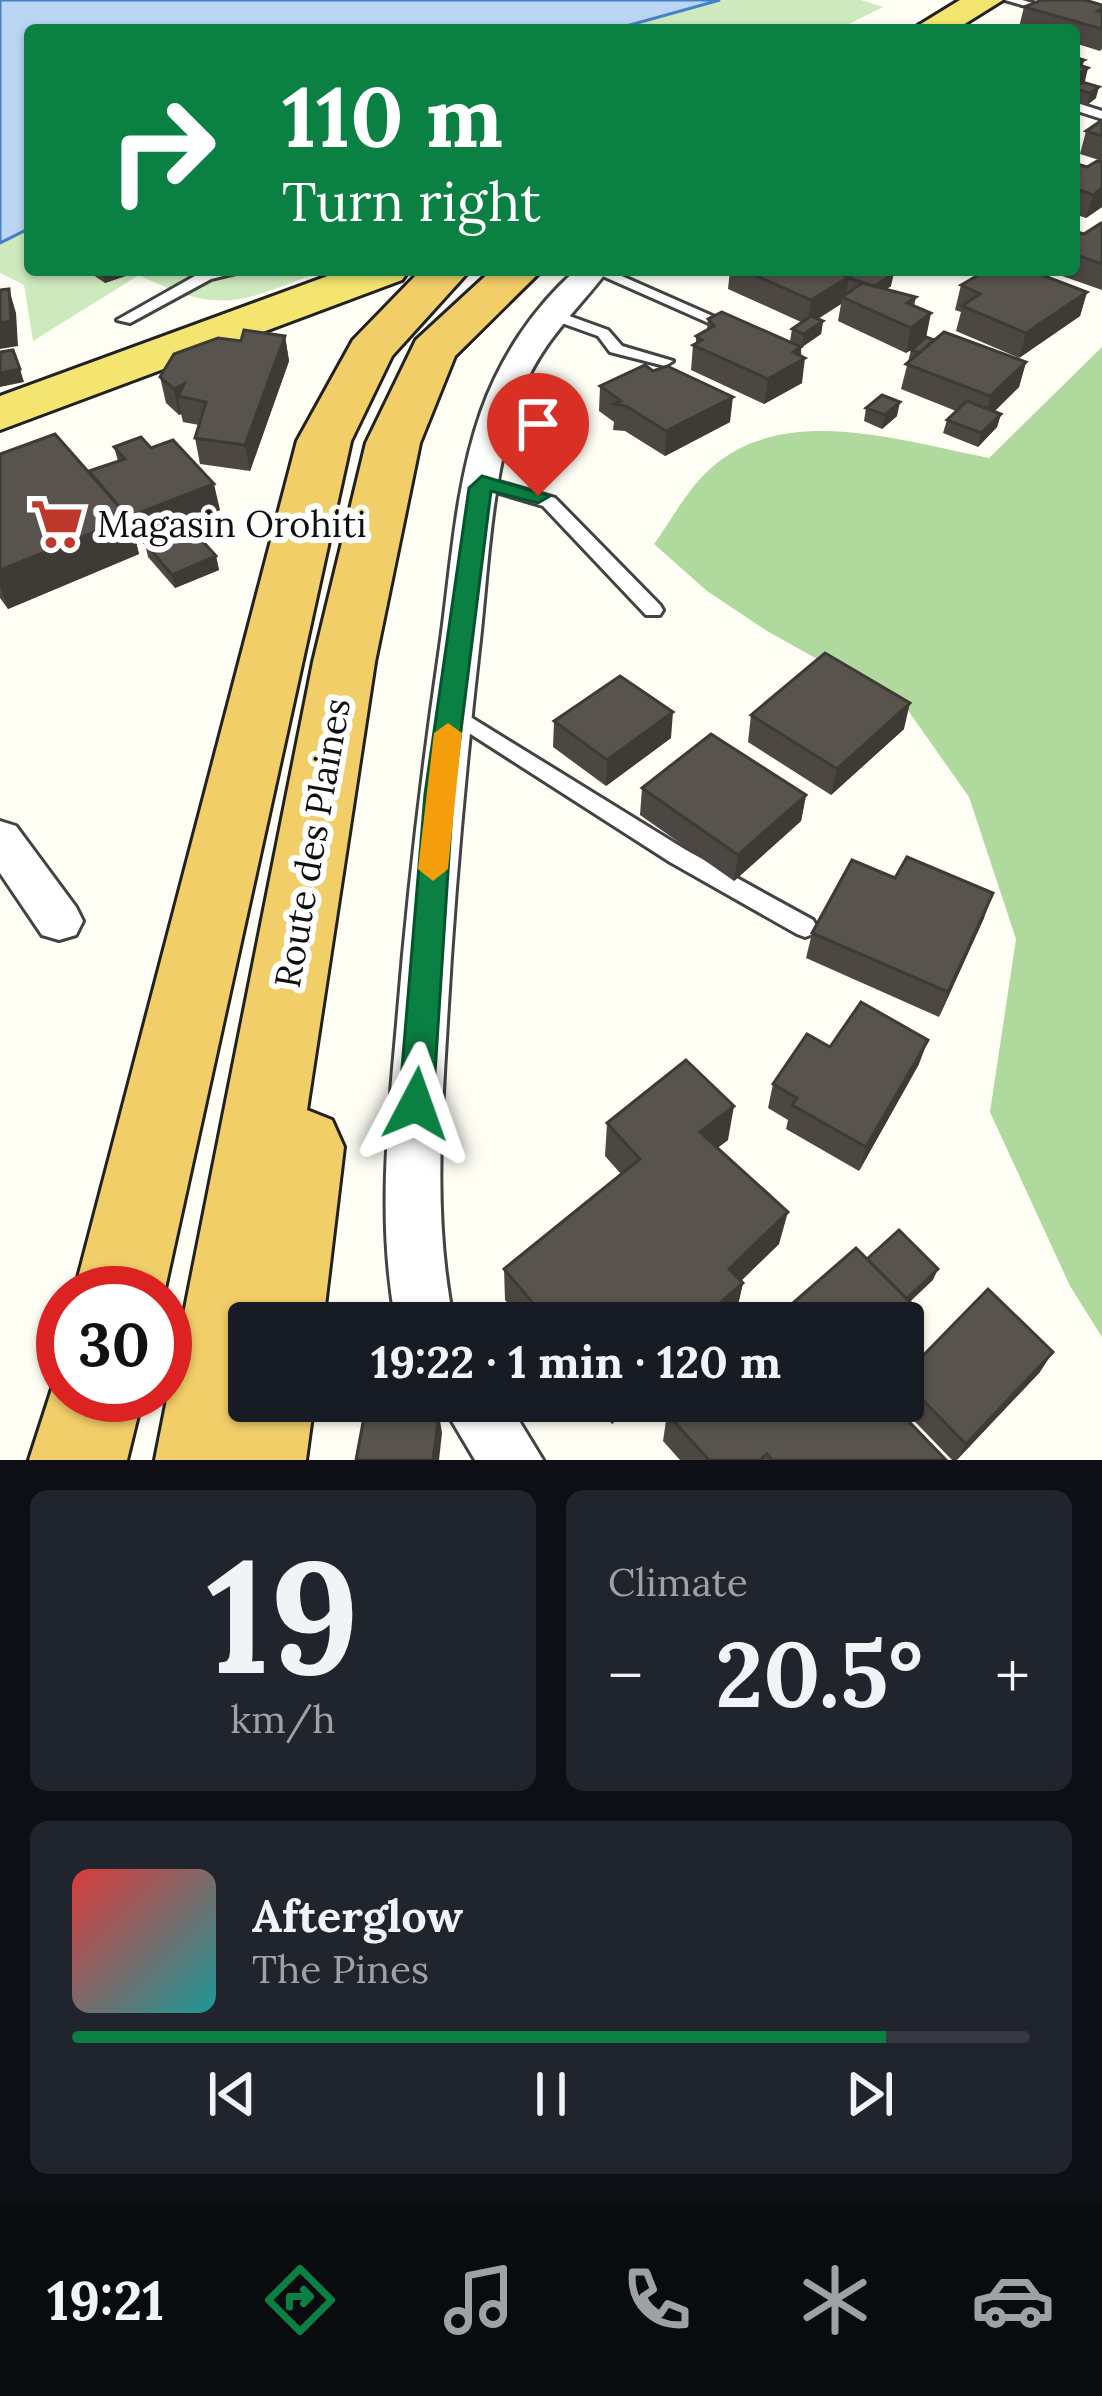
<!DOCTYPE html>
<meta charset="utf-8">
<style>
body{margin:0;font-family:Lora,serif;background:#20242c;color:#f1f3f6;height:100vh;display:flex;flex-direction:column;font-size:45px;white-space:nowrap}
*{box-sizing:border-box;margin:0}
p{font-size:39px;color:#9ea1a6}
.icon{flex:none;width:66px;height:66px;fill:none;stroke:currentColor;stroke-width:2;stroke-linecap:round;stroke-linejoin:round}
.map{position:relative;height:1460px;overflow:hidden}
.drawer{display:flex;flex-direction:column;gap:30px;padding:30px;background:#0d0f14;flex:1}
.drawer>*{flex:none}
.guide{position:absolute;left:24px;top:24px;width:1056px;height:252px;border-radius:12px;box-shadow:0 3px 9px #0004;background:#0b8043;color:#fff;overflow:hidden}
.speed{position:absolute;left:36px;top:1266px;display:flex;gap:24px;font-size:60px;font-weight:700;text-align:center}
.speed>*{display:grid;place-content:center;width:156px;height:156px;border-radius:50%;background:#171b24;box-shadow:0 3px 9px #0004;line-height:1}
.speed .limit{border:18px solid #d22;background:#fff;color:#111}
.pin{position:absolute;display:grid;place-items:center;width:102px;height:102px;color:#fff;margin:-123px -51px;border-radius:50% 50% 50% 0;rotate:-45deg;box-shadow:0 0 12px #0007}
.pin .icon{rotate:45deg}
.me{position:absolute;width:132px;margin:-66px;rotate:4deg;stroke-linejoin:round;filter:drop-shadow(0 0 9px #0008)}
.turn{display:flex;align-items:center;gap:42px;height:252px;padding:0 60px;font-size:54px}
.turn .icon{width:156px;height:156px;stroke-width:2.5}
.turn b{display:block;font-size:84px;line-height:102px}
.big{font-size:90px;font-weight:800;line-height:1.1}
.drawer .card{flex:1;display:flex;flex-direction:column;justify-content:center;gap:18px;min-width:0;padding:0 42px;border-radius:18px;background:#20242c}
.drawer .dial{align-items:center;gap:0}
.dial b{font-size:156px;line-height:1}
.song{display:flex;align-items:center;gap:36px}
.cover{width:144px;height:144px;border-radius:18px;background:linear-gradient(135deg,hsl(0 70% 55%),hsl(180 70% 35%))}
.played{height:12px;border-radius:6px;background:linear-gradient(90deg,#0b8043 85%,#363941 85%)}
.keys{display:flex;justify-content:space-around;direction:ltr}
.heat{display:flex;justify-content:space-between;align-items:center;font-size:66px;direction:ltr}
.drawer .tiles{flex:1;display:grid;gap:30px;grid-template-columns:1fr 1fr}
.card:last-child{grid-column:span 2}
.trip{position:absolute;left:228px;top:1302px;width:696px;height:120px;border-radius:12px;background:#171b24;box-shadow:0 3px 9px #0004;font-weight:800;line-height:120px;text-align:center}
.dock{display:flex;height:192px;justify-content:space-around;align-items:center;background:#090b0e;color:#9ea1a6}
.dock .icon{width:84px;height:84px}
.dock .active{color:#0b8043}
.dock b{font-size:54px;color:#f1f3f6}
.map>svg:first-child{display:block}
.green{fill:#cee9bd}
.forest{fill:#b0d99d}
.water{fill:#bad6f4;stroke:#4381c9;stroke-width:3}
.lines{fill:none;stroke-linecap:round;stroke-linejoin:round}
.service-casing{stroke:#434343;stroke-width:6}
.minor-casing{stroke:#434343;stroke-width:6}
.primary-casing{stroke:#212121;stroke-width:6}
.trunk-casing{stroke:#212121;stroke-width:6}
.service{fill:#fff;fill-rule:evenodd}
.minor{fill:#fff;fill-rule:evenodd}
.primary{fill:#f3e56f;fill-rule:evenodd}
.trunk{fill:#f1ce68;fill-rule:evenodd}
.wall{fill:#4c4742}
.shaded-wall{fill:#3e3a36}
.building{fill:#58534d;stroke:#3e3a36;stroke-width:3}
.route{fill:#0b8043;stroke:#07532c;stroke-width:3}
.slow{fill:#f59e0b}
.labels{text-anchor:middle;stroke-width:12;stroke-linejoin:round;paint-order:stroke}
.poi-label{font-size:36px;fill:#101010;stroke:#fff;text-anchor:start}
.street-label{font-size:36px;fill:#101010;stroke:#fff}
</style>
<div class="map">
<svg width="1102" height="1460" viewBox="0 0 1102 1460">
<rect width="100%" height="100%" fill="#fffef4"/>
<g class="green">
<polygon points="712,0 861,0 883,7 837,30 583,30"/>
<path d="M30,228v42h295c-83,31 -102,47 -186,5l-106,66 -9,-56 -24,-12v-30z"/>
</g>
<path class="forest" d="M1102,347v990l-32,-51 -80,-174 26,-173 -47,-142 -62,-88 -140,-78 -60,-40 -53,-47c17,-23 34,-56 56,-75 75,-68 193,-27 279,-11z"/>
<polygon class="water" points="0,0 720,0 612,30 30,30 30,228 0,243"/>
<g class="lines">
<g class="service-casing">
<g id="service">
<polygon points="1005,0 1022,0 1102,22 1102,28"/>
<polygon points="1074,102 1102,111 1102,119 1074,110"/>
<polygon points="211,270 248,270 211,279 130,323 117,320 202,272"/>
<polygon points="589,270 608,270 742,329 729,332"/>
<polygon points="550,309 608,330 622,346 673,361 665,366 610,352 598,336 545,317 542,314"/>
<polygon points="482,477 555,498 660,605 663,610 660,615 646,615 543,506 476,486 473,482"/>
<polygon points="451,705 686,850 813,920 817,927 813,934 805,937 797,934 670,862 444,717 441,712 444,707"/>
</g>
</g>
<g class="minor-casing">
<g id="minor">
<path d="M576,270h32c-33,43 -69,74 -88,127 -30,80 -31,167 -41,252 -14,124 -25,248 -32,373 -6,102 -14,201 7,301h-58c-19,-100 -8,-198 1,-299 10,-124 24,-247 42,-370 12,-81 15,-164 42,-242 19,-54 52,-104 95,-142z"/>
<polygon points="0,821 16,826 76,907 83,921 76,935 59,940 42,935 0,873"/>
<polygon points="440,1401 507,1401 543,1460 475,1460"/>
</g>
</g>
<g class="primary-casing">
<g id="primary">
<polygon points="960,0 1003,0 955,30 911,30"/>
<polygon points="344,270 409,270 402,280 0,430 0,396"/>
</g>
</g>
<g class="trunk-casing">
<g id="trunk">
<polygon points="421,270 470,270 392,356 351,441 164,1293 74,1293 297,441 353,340"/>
<polygon points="492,270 542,270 455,356 420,443 375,662 307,1110 332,1120 344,1147 323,1323 249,1323 249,1401 314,1401 306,1460 155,1460 313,662 366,443 416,340"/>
<polygon points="61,1361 63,1395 143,1395 127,1460 29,1460"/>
</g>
</g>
<use href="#service" class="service"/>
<use href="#minor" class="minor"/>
<use href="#primary" class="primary"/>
<use href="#trunk" class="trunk"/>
</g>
<g class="wall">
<polygon points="1102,5 1102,49 1100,51 1074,43 1074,30 1029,30 1019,27 1024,7"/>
<polygon points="1074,50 1076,50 1074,57 1084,60 1082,66 1085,83 1096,98 1087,105 1074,101"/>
<polygon points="1102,120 1102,161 1080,154 1086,131"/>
<polygon points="1102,162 1102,207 1086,218 1074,214 1074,163 1087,167"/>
<polygon points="1102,223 1102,290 1045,270 1074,270 1074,231 1084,234"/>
<polygon points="86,270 143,270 105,283"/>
<polygon points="730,270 855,270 845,276 891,286 887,289 916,297 914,306 926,338 1026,362 1019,387 994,411 1001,414 997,427 978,447 943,433 947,420 956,411 901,389 911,350 906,353 838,321 841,304 818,319 823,321 821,334 802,347 790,341 792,329 801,322 728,289"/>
<polygon points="1011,274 1087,292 1080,316 1019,358 956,331 961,312 955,310 961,285"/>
<polygon points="708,319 801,347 802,383 764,404 691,370 693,345 696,344 696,336 707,330"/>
<polygon points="285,336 289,361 250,471 200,464 195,438 199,425 183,422 181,414 179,415 166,403 160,377 241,341"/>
<polygon points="600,386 730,422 665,456 625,431 613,430 614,422 599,411"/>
<polygon points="866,408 897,416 882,429 864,421"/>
<polygon points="114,447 151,448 220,510 170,529 216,556 219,570 175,588 148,557 145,543 159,537 158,534 136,542 139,554 8,609 0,598 0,454 89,472 118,461"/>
<polygon points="751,715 904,729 831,795 748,742"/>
<polygon points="554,721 671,738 606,786 553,747"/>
<polygon points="642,788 806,795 801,821 734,881 640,815"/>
<polygon points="984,918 939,1017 806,958 812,933"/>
<polygon points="830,1047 919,1064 859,1171 786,1129 788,1120 768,1108 773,1084"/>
<polygon points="607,1123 728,1140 717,1148 779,1244 741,1281 743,1283 736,1313 725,1323 525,1323 505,1300 504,1269 621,1174 605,1156"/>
<polygon points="1040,1372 957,1460 952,1460 895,1401 903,1401 903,1376"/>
<polygon points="592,1401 637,1401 612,1424"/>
<polygon points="667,1414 946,1460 680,1460 663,1441"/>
</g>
<g class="shaded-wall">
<polygon points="1084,60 1081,73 1088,68 1083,90 1074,89 1076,64"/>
<polygon points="1099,87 1096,98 1087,105 1090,93"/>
<polygon points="1102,188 1102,207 1086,218 1093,195"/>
<polygon points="102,270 143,270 105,283"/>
<polygon points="836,270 855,270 831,284"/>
<polygon points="894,273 891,286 869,301 872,288"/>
<polygon points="849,277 845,298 842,297 841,304 807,325 811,300"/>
<polygon points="9,289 16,313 18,346 0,349 0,323"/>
<polygon points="1087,292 1080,316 1019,358 1026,333"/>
<polygon points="931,313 926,338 906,353 911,328"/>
<polygon points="823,321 821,334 802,347 804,334"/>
<polygon points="285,336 289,361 250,471 245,445"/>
<polygon points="801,347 799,362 805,358 802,383 764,404 768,379 793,352"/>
<polygon points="1026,362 1019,387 984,422 990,396"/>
<polygon points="20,369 24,382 0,387 0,373"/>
<polygon points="184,384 178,396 181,414 179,415 174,389"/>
<polygon points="733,397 730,422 665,456 666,431"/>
<polygon points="900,402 897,416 882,429 885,415"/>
<polygon points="1001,414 997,427 978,447 981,433"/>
<polygon points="214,484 220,510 136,542 139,554 8,609 0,586 0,570 126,517"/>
<polygon points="216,556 219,570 175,588 172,575"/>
<polygon points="910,703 904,729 831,795 837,769"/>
<polygon points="673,712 671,738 606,786 607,760"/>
<polygon points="806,795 801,821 734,881 738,855"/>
<polygon points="993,893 984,918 939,1017 948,992"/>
<polygon points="928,1040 919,1064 859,1171 866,1147"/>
<polygon points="734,1106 728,1140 695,1165 700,1132"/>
<polygon points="788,1212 779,1244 722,1299 729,1269"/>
<polygon points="938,1269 933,1280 896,1315 900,1304"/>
<polygon points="743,1283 736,1313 725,1323 697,1323"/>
<polygon points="914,1306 903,1330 903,1323 897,1323"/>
<polygon points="1053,1352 1040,1372 956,1460 966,1444"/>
<polygon points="614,1401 637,1401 612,1424"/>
<polygon points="439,1414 442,1433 439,1460 433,1460"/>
</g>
<g class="building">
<polygon points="1042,0 1085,0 1102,5 1102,9 1098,11 1102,12 1102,29 1024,7"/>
<polygon points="1074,57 1084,60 1076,64 1088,68 1074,77"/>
<polygon points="1082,82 1099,87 1090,93 1074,89"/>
<polygon points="1102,120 1102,136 1086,131"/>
<polygon points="1097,161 1102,162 1102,188 1093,195 1074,188 1074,163 1087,167"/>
<polygon points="1101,223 1102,223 1102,264 1074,254 1074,231 1084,234"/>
<polygon points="743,270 831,270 849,277 811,300"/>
<polygon points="860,270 885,270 894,273 875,286 848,278"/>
<polygon points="987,270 1000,270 1011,274 1018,270 1029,270 1087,292 1026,333 962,306 980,294 961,285"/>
<polygon points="862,283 916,297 907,303 931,313 911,328 842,297"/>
<polygon points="9,289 11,321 0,323 0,290"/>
<polygon points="722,312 801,347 793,352 805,358 768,379 693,345 702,340 696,336 714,326 708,319"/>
<polygon points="811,316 823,321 804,334 792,329"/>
<polygon points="244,330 285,336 245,445 195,438 206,402 178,396 184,384 174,389 160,377 174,354 218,338 241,341"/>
<polygon points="944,332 1026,362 990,396 906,364"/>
<polygon points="926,337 934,340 919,353 911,350"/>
<polygon points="13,350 20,369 0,373 0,352"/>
<polygon points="645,365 653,371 667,366 733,397 666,431 626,406 614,404 621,401 600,386"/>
<polygon points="882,395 900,402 885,415 866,408"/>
<polygon points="967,401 1001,414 981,433 947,420"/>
<polygon points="55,434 129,518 0,570 0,454"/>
<polygon points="141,437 151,448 173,440 214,484 128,517 89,471 125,459 114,447"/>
<polygon points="188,525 216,556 172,575 145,543 160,537 158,532"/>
<polygon points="825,653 910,703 837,769 751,715"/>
<polygon points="620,676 673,712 607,760 554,721"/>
<polygon points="711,734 806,795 738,855 642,788"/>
<polygon points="907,857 993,893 948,992 812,933 852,860 895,878"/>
<polygon points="861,1002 928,1040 866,1147 792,1105 797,1098 773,1084 807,1034 830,1047"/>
<polygon points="686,1060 734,1106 700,1132 788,1212 729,1269 743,1283 697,1323 550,1323 504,1269 640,1159 607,1123"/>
<polygon points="899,1230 938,1269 906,1299 867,1259"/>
<polygon points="856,1248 914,1306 897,1323 770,1323"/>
<polygon points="988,1289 1053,1352 966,1444 903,1380 903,1376"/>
<polygon points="367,1401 423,1401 439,1414 433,1460 356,1460"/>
<polygon points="682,1401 889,1401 946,1460 772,1460 767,1454 760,1460 709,1460 667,1414"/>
</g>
<polygon class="route" points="482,476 550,496 538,503 491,491 453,794 433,1104 428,1115 416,1119 404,1115 399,1104 425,794 469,488"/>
<polygon class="slow" points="448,723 462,733 448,869 433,881 418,869 434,733"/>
<defs>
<g id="supermarket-bare" transform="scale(4.14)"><path d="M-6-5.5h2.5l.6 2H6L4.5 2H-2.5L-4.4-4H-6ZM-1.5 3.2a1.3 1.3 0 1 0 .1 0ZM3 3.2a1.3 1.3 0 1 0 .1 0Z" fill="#bc392c" stroke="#fff" stroke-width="2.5" paint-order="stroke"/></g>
</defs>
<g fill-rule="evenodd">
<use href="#supermarket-bare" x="57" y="524"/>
</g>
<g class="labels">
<g class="poi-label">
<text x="97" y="537">Magasin Orohiti</text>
</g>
<g class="street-label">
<text transform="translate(312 843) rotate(-80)" y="13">Route des Plaines</text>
</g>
</g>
</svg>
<div class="speed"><div class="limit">30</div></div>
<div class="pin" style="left:538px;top:496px;background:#d93025"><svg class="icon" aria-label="arrive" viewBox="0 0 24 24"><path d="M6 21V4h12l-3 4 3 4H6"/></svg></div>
<svg class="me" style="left:416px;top:1104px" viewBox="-20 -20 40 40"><path d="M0-17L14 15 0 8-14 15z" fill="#0b8043" stroke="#fff" stroke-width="4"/></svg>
<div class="trip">19:22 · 1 min · 120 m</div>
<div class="guide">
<div class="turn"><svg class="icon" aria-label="right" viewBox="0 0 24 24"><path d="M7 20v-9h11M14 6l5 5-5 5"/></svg><div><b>110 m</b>Turn right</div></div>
</div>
</div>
<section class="drawer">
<div class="tiles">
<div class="card dial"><b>19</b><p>km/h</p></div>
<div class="card"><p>Climate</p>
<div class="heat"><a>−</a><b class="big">20.5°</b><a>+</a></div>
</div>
<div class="card">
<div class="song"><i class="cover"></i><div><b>Afterglow</b><p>The Pines</p></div></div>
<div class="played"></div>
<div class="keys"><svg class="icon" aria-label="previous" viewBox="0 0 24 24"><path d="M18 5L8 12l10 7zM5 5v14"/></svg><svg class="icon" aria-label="pause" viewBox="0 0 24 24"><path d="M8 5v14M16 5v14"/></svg><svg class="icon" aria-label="next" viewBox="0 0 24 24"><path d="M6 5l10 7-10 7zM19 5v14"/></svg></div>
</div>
</div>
</section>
<nav class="dock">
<b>19:21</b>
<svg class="icon active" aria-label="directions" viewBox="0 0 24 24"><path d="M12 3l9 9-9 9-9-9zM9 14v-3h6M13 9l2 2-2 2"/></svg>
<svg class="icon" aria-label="music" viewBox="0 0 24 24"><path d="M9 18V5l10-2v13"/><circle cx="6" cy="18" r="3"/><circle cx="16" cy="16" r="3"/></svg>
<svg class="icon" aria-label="phone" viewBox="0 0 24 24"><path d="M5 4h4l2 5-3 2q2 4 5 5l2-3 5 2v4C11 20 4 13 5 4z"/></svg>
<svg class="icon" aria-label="climate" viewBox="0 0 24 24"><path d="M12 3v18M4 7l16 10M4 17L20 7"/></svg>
<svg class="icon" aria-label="car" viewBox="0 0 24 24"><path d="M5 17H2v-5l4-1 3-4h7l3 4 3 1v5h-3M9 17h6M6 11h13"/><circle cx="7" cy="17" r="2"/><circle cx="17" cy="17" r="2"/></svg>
</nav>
